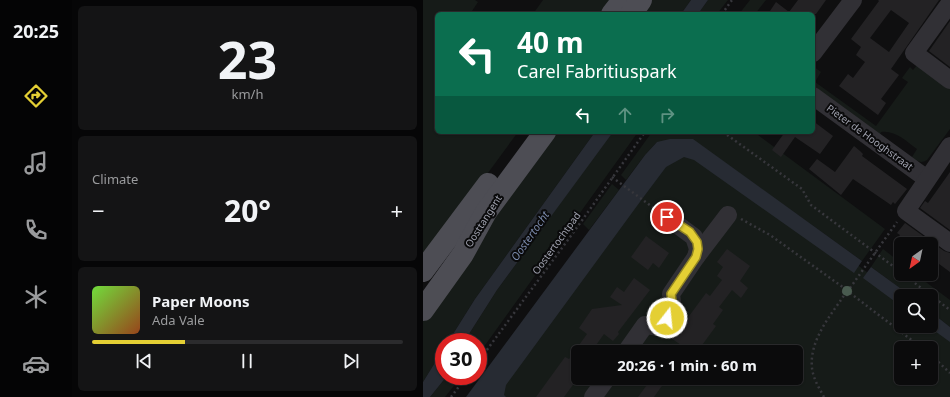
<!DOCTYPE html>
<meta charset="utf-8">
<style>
body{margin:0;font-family:"Noto Sans",sans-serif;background:#141415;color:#f1f3f6;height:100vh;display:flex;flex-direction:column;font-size:15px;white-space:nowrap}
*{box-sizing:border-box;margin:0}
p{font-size:13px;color:#9a9b9d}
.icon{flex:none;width:22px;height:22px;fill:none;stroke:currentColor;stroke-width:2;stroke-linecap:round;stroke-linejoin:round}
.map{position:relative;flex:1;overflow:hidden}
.details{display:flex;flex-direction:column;gap:6px;padding:6px;background:#060607;width:351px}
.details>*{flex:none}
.banner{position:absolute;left:12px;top:12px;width:380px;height:122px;border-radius:6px;box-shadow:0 1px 3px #0004,0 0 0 1px #2b2b2d;background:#0b6e4f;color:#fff;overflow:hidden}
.needle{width:26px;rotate:213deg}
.tools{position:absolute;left:471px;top:237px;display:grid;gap:8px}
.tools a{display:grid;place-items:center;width:44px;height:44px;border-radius:6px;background:#0b0b0c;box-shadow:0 1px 3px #0004,0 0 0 1px #2b2b2d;font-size:20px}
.speed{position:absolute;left:12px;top:333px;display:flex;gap:8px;font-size:20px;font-weight:700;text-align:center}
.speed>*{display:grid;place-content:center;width:52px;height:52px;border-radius:50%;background:#0b0b0c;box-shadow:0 1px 3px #0004,0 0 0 1px #2b2b2d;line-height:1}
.speed .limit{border:6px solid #d22;background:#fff;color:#111}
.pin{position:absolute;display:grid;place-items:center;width:34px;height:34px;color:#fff;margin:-17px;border:2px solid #fff;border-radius:50%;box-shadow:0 1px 4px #0007}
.me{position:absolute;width:44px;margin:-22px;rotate:16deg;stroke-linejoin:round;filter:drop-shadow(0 0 3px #0008)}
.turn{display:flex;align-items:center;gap:14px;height:84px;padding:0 16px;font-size:18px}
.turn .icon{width:52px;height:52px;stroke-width:2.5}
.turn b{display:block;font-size:28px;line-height:34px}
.lanes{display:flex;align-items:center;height:38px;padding:0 16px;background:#0003;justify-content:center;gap:20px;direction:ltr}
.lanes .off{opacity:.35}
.big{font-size:30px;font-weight:700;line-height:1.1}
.details .widget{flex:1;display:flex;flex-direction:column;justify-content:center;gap:6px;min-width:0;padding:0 14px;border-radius:6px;background:#141415}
.details .dial{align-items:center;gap:0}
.dial b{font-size:52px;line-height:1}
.song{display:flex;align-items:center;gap:12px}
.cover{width:48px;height:48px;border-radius:6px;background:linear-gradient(135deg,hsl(100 70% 55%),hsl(20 70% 35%))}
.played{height:4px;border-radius:2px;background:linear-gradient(90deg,#e4cf34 30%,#2b2b2d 30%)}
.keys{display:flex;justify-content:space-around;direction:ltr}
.heat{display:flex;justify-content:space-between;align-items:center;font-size:22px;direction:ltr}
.trip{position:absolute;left:148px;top:345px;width:232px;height:40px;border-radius:6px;background:#0b0b0c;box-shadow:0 1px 3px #0004,0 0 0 1px #2b2b2d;font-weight:700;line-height:40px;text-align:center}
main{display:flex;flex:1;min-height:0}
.tabs{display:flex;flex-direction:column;width:72px;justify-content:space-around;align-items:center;background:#040405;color:#9a9b9d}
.tabs .icon{width:28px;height:28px}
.tabs .on{color:#e4cf34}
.tabs b{font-size:18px;color:#f1f3f6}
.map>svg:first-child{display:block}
.green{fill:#161b18;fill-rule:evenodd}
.water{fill:#272b33}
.building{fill:#232224;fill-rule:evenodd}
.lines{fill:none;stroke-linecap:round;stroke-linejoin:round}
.path{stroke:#37373c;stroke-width:2.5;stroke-dasharray:2 3;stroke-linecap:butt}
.minor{stroke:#313035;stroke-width:18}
.major{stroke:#4d4d54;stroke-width:22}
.tree{fill:#495b4f}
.route-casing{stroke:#948722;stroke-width:10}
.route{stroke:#e4cf34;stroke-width:7}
.labels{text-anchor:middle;stroke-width:4;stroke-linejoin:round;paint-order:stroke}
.street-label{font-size:10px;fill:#a1a3b0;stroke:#0a0a0b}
.water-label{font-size:11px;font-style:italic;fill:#7a89aa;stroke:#0a0a0b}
</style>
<main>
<nav class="tabs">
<b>20:25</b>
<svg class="icon on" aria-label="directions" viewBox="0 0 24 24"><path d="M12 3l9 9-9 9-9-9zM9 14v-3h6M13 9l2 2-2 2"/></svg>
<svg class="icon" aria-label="music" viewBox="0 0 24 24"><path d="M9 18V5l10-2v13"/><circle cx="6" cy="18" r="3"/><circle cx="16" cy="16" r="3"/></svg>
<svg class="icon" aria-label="phone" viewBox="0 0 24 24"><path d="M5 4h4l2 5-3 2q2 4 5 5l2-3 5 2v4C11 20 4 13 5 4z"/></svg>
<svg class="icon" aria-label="climate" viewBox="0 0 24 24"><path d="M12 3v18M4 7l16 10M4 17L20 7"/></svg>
<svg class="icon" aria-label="car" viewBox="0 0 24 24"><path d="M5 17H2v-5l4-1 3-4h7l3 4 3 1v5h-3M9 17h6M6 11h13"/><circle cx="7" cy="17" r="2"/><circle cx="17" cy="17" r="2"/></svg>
</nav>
<section class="details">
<div class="widget dial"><b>23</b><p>km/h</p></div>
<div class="widget"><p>Climate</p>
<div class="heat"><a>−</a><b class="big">20°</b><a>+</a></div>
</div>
<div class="widget">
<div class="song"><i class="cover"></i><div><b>Paper Moons</b><p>Ada Vale</p></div></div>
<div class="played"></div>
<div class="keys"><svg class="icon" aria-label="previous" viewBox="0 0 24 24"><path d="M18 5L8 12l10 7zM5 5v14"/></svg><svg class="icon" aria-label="pause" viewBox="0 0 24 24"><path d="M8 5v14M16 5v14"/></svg><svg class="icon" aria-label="next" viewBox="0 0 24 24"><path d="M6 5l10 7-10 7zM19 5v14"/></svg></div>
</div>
</section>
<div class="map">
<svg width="527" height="397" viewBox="0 0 527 397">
<rect width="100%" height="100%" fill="#0f0f10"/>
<g class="green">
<polygon points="0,0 52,0 55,2 47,14 14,14 14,132 95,132 48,196 0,256"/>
<polygon points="120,0 192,0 182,14 110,14"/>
<polygon points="223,0 268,0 258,14 212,14"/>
<polygon points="285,0 305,0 294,14 275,14"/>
<polygon points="327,0 343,0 332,14 316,14"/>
<path d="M496,63l31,22v44l-23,31c-6,4 -10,1 -15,-3l5,-8c-11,-8 -22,-19 -36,-17l-1,2 -67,-48v-20l8,6 -6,10 61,44 32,-44 -6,-4 8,-11 3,3z"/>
<polygon points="127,132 172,132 52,299 25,342 21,342 21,348 0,382 0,316"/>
<polygon points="189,132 215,132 55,355 55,342 42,342 46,334 74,290"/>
<path d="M229,132h102l131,97 -23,32 -170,-122 209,159v28h30l19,9v62h-457l164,-255 -12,13 -19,25 -5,-5zM478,348h30v30h-30zM155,352h218v26h-218z"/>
<polygon points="189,184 196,190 166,230 160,224"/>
<polygon points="460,249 478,263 478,274 492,274 527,300 527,327 508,312 508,296 488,296 448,267"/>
<polygon points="24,376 38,377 22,397 7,397"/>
</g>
<g class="water">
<polygon points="268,0 285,0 275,14 258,14"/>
<polygon points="172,132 190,132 74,290 46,334 42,342 25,342 52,299"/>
<polygon points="247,139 270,139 439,261 431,273 271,160 261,157 243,167 222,195 83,385 81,395 83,397 43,397 222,155 234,142"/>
<polygon points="448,267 488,296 478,296 478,306 440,278"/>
<polygon points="508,312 527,327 527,342 505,326 508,326"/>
<polygon points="21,348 21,376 24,376 7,397 0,397 0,382"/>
</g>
<g class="building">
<polygon points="375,0 403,0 393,14 345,14 353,2 366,12"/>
<path d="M455,0h61l-48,69 8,6 -18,24 5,4 -8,12 -39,-29 9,-12 5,4 12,-16 -9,-7 5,-8 -10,-8 28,-38zM468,10l18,13 -20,29 -19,-14z"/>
<polygon points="527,21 527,67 506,51"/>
<polygon points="390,121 410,136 397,154 372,137 358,157 349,150 362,132 390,132"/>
<polygon points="431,146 437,151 440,154 439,156 484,189 472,204 470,202 468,205 430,179 418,195 386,169 394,159 412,172"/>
<polygon points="527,172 527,230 497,208 502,201 505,203"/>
<polygon points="482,223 521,251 527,253 527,272 508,258 508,244 483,244 475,238 477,235 474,233"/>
<polygon points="223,236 246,253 236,268 230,263 225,270 208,257"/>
<polygon points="304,249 327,266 317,281 325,288 318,298 309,290 296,307 300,310 290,324 293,326 274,352 268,352 248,338 260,322 261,323 283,293 287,296 299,280 294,276 300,267 294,262"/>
<polygon points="211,278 227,290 195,332 196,334 190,341 181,334 168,352 155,352 155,378 141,397 113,397 142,357 146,359 164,334 156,328 169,309 199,305 187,297 194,287 201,292"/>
<polygon points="229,378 234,378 241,383 231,397 215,397"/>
</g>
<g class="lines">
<g class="path">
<polyline points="299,14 309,0"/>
<polyline points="300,132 379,189 388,205 478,272"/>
<polyline points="189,177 232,209"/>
<polyline points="318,219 347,235 421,288"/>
<polyline points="480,274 527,310"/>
<circle cx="424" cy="291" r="4"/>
<polyline points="427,288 474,222"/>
<polyline points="427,293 499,348"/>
<polyline points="508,355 527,373"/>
<polyline points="55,362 150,233 222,132"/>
<polyline points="28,397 44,376"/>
<path d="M401,397c-5,-9 -11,-19 -12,-29 -3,-28 19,-53 33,-74"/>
</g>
<g class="minor">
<polyline points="527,3 491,53 527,80"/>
<polyline points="390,53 430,0"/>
<polyline points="390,96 504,179"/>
<polyline points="527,146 483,211 527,243"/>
<polyline points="273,257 305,215"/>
<polyline points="203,352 222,325 237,327 250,309 248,294 273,257 275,249 271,237 244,217"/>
<polyline points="170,397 184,378"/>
</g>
<g class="major">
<polyline points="189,14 200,0"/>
<polyline points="208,14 218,0"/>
<polyline points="0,271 65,184"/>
<polyline points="0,310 40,254 63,212 122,132"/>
</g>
</g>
<circle class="tree" cx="424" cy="291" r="5"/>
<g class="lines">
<g class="route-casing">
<polyline id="route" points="244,318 250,309 248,294 273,257 275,249 274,242 267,232 244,217"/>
</g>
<use href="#route" class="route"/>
</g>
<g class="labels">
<g class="street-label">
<text transform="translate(447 137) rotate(36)" y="4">Pieter de Hooghstraat</text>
<text transform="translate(60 221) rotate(-58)" y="4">Oosttangent</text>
<text transform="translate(133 243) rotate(-54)" y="4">Oostertochtpad</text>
</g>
<g class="water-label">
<text transform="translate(107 236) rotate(-55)" y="4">Oostertocht</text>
</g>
</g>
</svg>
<div class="tools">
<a><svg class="needle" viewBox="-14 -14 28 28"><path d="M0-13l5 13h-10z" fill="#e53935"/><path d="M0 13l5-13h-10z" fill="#9a9b9d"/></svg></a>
<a><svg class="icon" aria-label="search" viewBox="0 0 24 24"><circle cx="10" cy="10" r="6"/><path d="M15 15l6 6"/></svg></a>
<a>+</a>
</div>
<div class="speed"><div class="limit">30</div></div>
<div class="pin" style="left:244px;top:217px;background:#d93025"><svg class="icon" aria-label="arrive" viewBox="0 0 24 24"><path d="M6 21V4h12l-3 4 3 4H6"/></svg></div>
<svg class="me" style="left:244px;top:318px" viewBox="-20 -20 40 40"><circle r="17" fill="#e4cf34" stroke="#fff" stroke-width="3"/><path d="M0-11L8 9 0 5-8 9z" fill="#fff"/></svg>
<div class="trip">20:26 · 1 min · 60 m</div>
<div class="banner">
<div class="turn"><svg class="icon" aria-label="left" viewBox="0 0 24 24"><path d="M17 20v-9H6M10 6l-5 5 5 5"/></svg><div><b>40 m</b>Carel Fabritiuspark</div></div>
<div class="lanes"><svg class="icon" aria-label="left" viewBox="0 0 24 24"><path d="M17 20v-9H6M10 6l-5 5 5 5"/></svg><svg class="icon off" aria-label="ahead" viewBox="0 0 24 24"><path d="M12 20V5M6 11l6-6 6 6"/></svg><svg class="icon off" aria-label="right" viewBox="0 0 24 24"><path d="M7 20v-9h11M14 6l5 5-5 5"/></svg></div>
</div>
</div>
</main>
